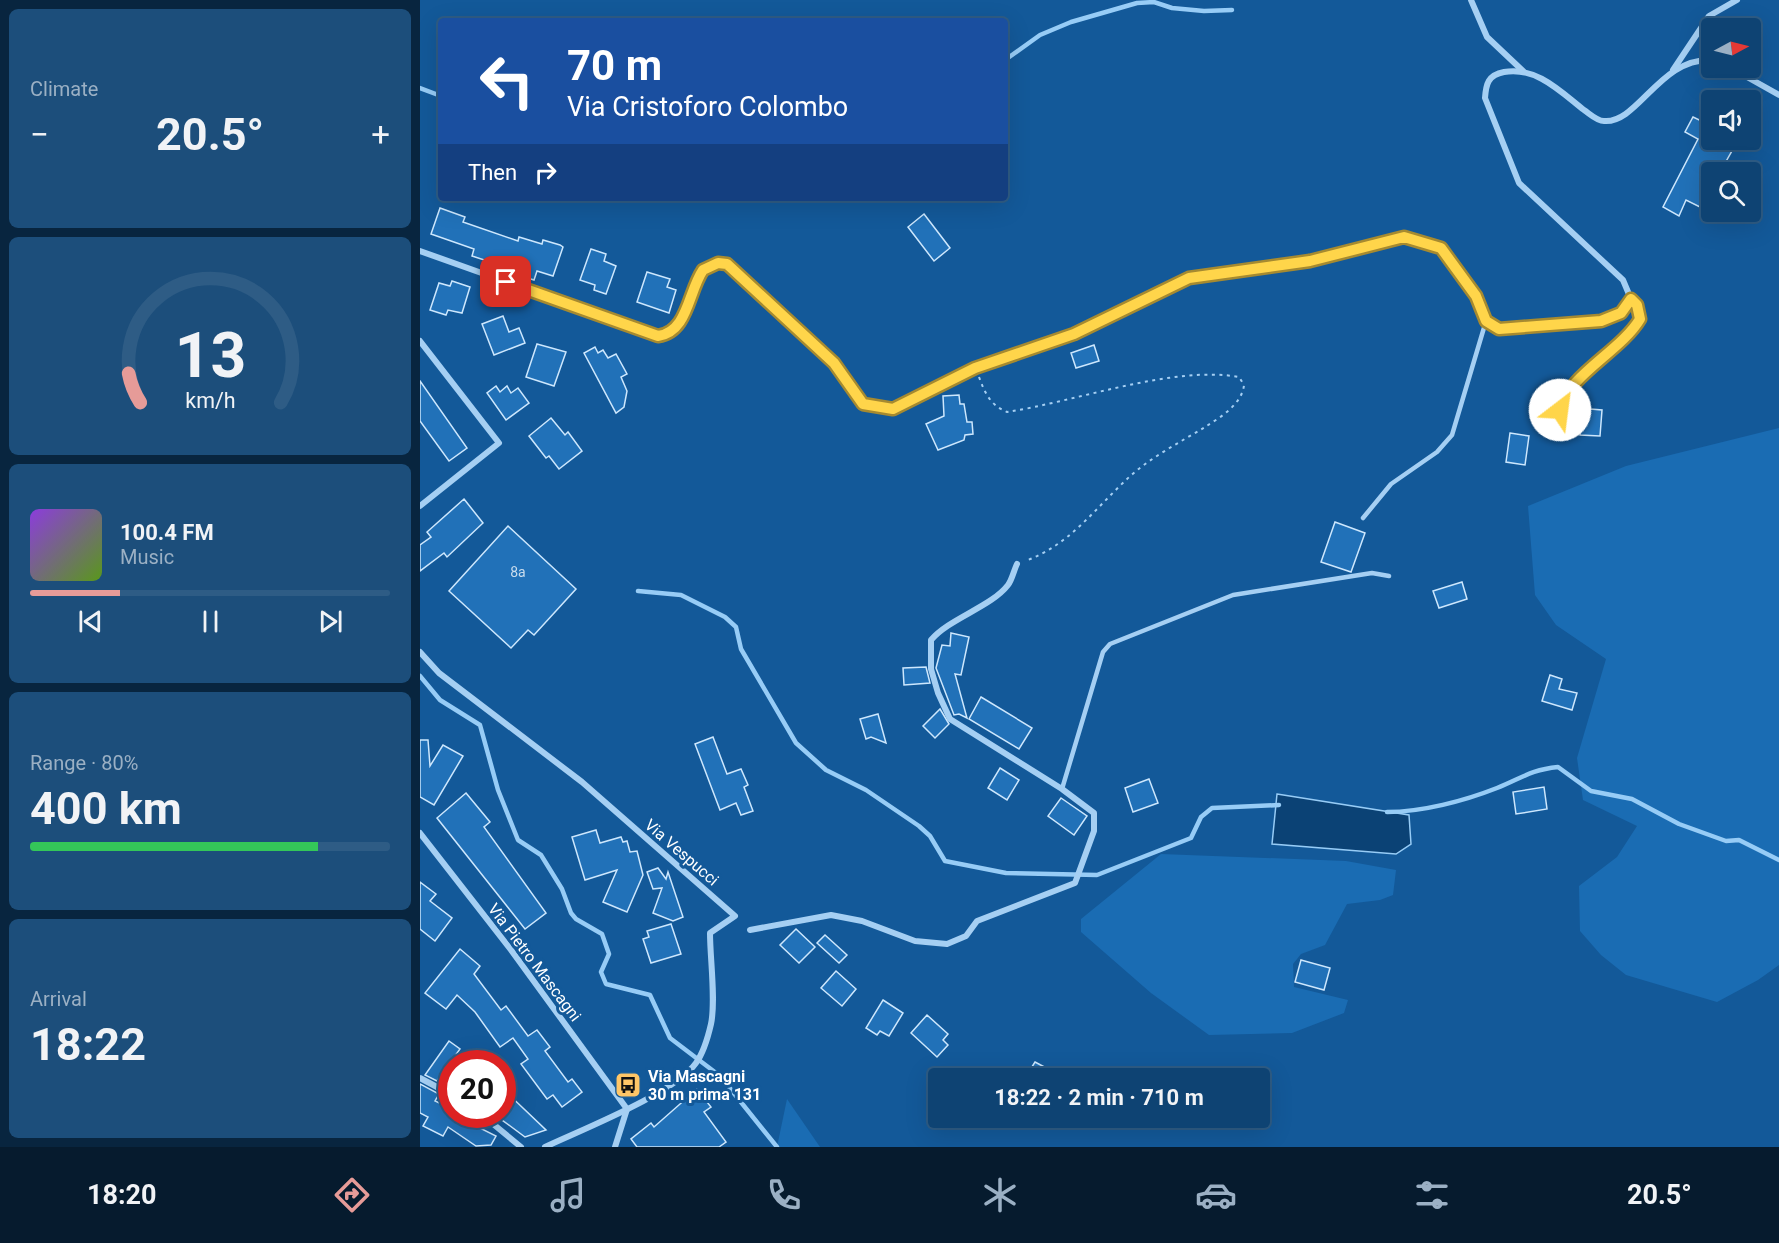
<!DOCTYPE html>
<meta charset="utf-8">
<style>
body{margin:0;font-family:Roboto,sans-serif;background:#1c4e7b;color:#f1f3f6;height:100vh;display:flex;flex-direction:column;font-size:22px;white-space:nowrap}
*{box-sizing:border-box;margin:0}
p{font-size:20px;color:#9bb0c4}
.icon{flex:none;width:33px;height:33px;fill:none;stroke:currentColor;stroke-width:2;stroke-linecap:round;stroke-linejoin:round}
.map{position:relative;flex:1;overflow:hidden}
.panel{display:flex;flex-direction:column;gap:9px;padding:9px;background:#08253f;width:420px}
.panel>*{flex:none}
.top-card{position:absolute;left:18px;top:18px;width:570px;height:183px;border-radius:6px;box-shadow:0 6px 24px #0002,0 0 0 2px #2e5c85;background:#1a4fa0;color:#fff;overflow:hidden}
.needle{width:39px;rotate:83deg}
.controls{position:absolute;left:1281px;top:18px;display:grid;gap:12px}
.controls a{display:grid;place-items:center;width:60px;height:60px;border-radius:6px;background:#0e4373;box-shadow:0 6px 24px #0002,0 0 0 2px #2e5c85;font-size:30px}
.speed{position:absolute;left:18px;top:1050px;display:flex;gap:12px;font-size:30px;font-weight:700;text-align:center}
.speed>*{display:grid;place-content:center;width:78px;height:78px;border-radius:50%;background:#0e4373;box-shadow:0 6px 24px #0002,0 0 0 2px #2e5c85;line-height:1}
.speed .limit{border:9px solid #d22;background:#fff;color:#111}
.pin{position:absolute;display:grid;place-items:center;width:51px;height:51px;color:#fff;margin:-26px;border-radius:12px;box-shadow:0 3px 9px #0006}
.me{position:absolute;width:66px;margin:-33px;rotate:30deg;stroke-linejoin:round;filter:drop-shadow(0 0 4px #0008)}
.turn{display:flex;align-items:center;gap:21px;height:126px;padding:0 30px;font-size:27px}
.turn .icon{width:78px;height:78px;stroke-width:2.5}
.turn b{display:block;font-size:42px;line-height:51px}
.then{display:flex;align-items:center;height:57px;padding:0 30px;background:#0003;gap:12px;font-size:22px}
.big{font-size:45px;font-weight:700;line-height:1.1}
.panel .widget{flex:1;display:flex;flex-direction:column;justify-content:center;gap:9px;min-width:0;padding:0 21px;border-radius:9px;background:#1c4e7b}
.panel .dial{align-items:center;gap:0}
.dial svg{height:156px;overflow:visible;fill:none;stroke:#2e5c85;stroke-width:7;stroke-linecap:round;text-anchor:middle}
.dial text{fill:#f1f3f6;stroke:none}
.song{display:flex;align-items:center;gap:18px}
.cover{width:72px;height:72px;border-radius:9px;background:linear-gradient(135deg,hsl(270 70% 55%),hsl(90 70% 35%))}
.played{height:6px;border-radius:3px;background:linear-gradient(90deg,#e69b98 25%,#2e5c85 25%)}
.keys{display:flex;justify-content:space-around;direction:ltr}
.heat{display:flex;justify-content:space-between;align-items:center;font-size:33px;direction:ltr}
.charge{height:9px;border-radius:4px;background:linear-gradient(90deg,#34c759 80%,#2e5c85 0)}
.trip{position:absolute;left:508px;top:1068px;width:342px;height:60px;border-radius:6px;background:#0e4373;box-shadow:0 6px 24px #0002,0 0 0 2px #2e5c85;font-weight:700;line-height:60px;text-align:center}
.tabs{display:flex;height:96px;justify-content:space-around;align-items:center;background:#061b2e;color:#9bb0c4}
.tabs .icon{width:42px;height:42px}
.tabs .selected{color:#e69b98}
.tabs b{font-size:27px;color:#f1f3f6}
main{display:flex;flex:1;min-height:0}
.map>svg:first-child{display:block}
.green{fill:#1a6cb3}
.water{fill:#0b4275;stroke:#97ccf6;stroke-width:1.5}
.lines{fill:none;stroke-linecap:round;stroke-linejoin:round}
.stream{stroke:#97ccf6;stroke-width:4.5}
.building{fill:#2171b8;stroke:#cde7fd;stroke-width:1.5}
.path{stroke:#a5cff3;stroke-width:2;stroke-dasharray:3 4.5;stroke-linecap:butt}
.lane{stroke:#a5cff3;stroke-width:4.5}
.street{stroke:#a5cff3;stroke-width:6}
.route-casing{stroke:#a68a30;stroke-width:15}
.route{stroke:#ffd54a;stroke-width:10}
.labels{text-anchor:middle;stroke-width:6;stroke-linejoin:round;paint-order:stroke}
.number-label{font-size:14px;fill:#c8dced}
.street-label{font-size:16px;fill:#fff;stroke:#135999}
.poi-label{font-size:16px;font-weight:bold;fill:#fff;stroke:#135999;text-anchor:start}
</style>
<main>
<section class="panel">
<div class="widget"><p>Climate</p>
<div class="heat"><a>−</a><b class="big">20.5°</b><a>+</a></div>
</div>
<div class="widget dial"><svg viewBox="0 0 100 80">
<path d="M14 69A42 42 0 1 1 86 69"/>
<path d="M14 69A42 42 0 0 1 8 54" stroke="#e69b98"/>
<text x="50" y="56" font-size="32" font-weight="700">13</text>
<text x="50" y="72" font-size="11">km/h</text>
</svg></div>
<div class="widget">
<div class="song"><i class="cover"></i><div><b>100.4 FM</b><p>Music</p></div></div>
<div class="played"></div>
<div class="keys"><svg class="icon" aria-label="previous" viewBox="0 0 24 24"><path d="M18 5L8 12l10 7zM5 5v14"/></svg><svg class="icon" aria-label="pause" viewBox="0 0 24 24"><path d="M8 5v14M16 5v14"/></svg><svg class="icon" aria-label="next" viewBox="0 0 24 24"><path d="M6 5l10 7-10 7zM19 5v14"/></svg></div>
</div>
<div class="widget"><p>Range · 80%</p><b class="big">400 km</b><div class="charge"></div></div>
<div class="widget"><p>Arrival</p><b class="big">18:22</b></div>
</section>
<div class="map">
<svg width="1359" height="1147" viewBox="0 0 1359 1147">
<rect width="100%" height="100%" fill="#135999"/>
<g class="green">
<polygon points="1359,428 1359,965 1338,980 1297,1002 1206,975 1181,955 1160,931 1159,886 1197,857 1217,826 1163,800 1157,758 1186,659 1136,625 1115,595 1108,506 1206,466"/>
<polygon points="741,854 926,861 976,870 973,895 960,900 927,904 905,945 881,954 873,964 874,987 928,1000 924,1013 872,1033 789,1035 731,993 661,932 661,919"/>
<polygon points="367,1099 400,1147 357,1147"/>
</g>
<polygon class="water" points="857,794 989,815 991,844 976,854 852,844"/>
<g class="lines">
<g class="stream">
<polyline points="585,60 620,35 651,22 717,3 734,2 752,8 784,11 812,10"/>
<polyline points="0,88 21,96"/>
<polyline points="218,591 261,595 305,617 316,627 321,649 376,743 406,770 446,790 499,826 510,836 525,861 586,873 677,875 771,838 781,817 792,808 859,805"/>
<polyline points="0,676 20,700 60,725 78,790 98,840 121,855 142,889 151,913 156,919 182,934 189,954 181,972 186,984 230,995 250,1038 300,1076 357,1147"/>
<path d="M967,812c35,0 77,-11 110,-24 25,-10 33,-18 61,-21l33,24 41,8 47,25 47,17 13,-1 40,20"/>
</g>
</g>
<g class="building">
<polygon points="1273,117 1292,126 1287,135 1292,140 1313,149 1300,172 1292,172 1292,190 1282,208 1266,200 1259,216 1243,207 1278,139 1265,132"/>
<polygon points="20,208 45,217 43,222 98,241 99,237 122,244 123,240 140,245 143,247 133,276 117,271 114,280 88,272 89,268 52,256 54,249 11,234"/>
<polygon points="504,214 530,248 514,261 488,227"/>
<polygon points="171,249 186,254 184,261 196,266 186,294 174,290 175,285 160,280"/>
<polygon points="227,272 250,279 247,287 256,290 249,313 217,302"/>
<polygon points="32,281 50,287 42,313 28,310 26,315 10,310 19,283 30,286"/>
<polygon points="83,316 89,332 99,328 105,343 74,355 62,324"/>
<polygon points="117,344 146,352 134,386 106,377"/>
<polygon points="674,345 679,361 656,368 651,353"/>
<polygon points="175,347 178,353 183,350 188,358 196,354 207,374 201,377 207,391 204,407 196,413 164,353"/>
<polygon points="0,381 47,448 29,461 0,421"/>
<polygon points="76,386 80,392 87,386 91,393 98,388 109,403 86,420 67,393"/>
<polygon points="539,395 540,404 544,404 547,422 552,422 553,434 545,435 544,440 518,450 506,424 524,416 523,396"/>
<polygon points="1158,408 1182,410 1180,436 1160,435 1161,425 1157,424"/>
<polygon points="131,418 145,435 148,432 162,451 139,469 129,456 126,458 109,436"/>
<polygon points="1090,433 1109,436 1105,465 1086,462"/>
<polygon points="44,499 63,523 27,557 24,553 0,571 0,545 11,537 7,532"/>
<polygon points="915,522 945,533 931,572 901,562"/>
<polygon points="88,526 156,589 114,635 108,630 91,648 29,591"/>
<polygon points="1042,582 1047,599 1019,608 1013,591"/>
<polygon points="531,633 549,637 541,675 535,674 547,718 539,714 534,715 516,668 522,645 530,646"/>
<polygon points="506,667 510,683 484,685 483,668"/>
<polygon points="1130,675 1142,679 1139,689 1157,693 1152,710 1122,701"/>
<polygon points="561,697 612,728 599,749 549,719"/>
<polygon points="520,709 529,724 515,738 503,726"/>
<polygon points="458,714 466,743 451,737 446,739 440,719"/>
<polygon points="293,737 307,774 321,769 328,785 324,787 333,811 321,815 316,803 300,810 275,744"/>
<polygon points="0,740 8,740 10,766 23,745 43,756 14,805 0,797"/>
<polygon points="580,768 599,780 587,800 568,788"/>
<polygon points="729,779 738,803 713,812 705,788"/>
<polygon points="1124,787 1127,809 1096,814 1093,792"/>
<polygon points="46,793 70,822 64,827 126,913 105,929 17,818"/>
<polygon points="641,798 667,816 654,835 628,816"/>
<polygon points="176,830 180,843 201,837 203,842 207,841 210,852 217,851 223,875 207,912 183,902 197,870 165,880 152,837"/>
<polygon points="238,868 246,879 248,872 263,917 253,921 233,913 242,888 233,889 227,872"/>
<polygon points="0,882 16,894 10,901 32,918 15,941 0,929"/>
<polygon points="251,924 261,954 231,963 223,939 229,937 227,931"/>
<polygon points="376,929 395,947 379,963 360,945"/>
<polygon points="405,935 427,955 419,963 397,943"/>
<polygon points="40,949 60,966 54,974 81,1010 86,1006 108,1036 117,1030 130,1047 125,1051 148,1082 152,1079 162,1092 142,1107 133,1095 127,1099 101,1064 108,1059 93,1038 80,1047 55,1012 37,995 26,1009 5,993"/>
<polygon points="881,960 910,968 904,990 875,982"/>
<polygon points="416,971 436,989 422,1006 401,988"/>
<polygon points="463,1000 483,1013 469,1036 460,1031 457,1035 446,1028"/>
<polygon points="507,1015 528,1034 523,1040 528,1045 517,1057 491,1033"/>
<polygon points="29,1041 40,1049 17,1081 5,1075"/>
<polygon points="615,1062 645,1078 605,1078"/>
<polygon points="0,1084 19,1094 15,1101 32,1109 32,1114 76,1136 71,1145 56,1146 28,1127 23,1136 3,1126 8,1117 0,1113"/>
<polygon points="82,1088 126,1130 105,1137 82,1120"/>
<polygon points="277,1089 291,1107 284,1112 306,1142 299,1147 217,1147 211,1139 231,1123 234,1127"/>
</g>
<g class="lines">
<path class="path" d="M559,377c6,16 11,28 28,35 67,-10 166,-47 232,-35l5,8c-2,19 -23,32 -39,42 -26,16 -58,32 -80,54 -32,30 -57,65 -100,80"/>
<g class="lane">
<path d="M1140,410c7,-34 61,-59 80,-91l-3,-14 -6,-6"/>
<polyline points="943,518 971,484 1017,452 1032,435 1066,321"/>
<polyline points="642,789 683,652 690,644 813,595 952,573 969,576"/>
</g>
<g class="street">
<polyline points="1051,0 1067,37 1103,71"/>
<polyline points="1311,68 1359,95"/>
<polyline points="1253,70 1289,16 1317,0"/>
<path d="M0,251l238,85c30,-4 31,-44 45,-66l15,-7 9,1 107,99 29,41 30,5 82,-41 99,-34 115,-56 121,-17 94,-24 37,11 35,48 10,25 13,8 102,-8 20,-8 10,-14 -8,-19 -104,-97 -34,-85c1,-14 3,-23 19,-26 32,-6 57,20 80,38 6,4 13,11 20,11 34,3 56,-64 108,-61"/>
<polyline points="0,341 79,443 0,506"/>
<path d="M0,652l19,21 143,109 153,134 -25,17c0,25 6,68 1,91 -3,13 -7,28 -15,39 -21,30 -115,67 -151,84"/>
<polyline points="0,833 91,950 207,1109"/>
<path d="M330,930l81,-15 31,6 53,20 32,3 19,-8 11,-15 98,-38 19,-52v-18l-32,-24 -112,-70 -12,-26 -7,-24v-29c19,-22 60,-33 77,-55 4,-5 6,-15 9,-21"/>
<polyline points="0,1078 32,1095"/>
<polyline points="61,1114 101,1147"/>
<polyline points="195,1147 207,1109"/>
</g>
</g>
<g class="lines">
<g class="route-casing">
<path id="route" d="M86,282l152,54c30,-4 30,-44 45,-66l15,-7 9,1 107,99 29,41 30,5 82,-41 99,-34 115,-56 121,-17 94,-24 37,11 35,48 10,25 13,8 102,-8 20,-8 10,-14 6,6 3,14c-19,32 -73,57 -80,91"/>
</g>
<use href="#route" class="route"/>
</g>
<defs>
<g id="bus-square" transform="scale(1.35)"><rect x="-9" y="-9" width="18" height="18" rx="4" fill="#ffc667" stroke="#135999"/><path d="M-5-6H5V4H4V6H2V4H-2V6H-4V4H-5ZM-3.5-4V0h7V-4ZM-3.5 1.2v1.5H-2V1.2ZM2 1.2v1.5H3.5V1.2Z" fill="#111"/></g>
</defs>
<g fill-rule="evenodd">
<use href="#bus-square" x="208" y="1085"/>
</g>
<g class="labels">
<g class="number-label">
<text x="98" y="577">8a</text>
</g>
<g class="street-label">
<text transform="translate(262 852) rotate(41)" y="6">Via Vespucci</text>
<text transform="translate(115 962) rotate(53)" y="6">Via Pietro Mascagni</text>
</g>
<g class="poi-label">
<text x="228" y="1082">Via Mascagni<tspan x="228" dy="18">30 m prima 131</tspan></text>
</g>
</g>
</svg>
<div class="controls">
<a><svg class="needle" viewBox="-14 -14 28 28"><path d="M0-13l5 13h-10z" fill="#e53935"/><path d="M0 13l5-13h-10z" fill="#9bb0c4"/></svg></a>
<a><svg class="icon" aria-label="sound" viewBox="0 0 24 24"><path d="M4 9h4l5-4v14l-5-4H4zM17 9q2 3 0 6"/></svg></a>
<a><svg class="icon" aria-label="search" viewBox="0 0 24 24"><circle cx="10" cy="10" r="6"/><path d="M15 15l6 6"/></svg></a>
</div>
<div class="speed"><div class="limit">20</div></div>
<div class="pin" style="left:86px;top:282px;background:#d93025"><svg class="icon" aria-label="arrive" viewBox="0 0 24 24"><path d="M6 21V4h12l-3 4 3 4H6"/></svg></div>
<svg class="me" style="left:1140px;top:410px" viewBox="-20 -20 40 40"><circle r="19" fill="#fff"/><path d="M0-13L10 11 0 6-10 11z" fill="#ffd54a"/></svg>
<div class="trip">18:22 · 2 min · 710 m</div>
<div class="top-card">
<div class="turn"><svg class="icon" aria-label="left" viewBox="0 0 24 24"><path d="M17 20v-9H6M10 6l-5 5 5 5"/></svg><div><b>70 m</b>Via Cristoforo Colombo</div></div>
<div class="then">Then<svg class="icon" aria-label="right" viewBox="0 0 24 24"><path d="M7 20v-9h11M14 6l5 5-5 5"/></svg></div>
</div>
</div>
</main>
<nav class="tabs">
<b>18:20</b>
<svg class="icon selected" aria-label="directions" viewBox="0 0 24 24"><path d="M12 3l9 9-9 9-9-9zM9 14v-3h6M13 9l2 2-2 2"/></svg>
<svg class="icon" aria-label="music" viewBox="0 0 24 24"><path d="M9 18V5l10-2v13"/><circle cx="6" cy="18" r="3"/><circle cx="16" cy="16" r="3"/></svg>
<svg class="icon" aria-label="phone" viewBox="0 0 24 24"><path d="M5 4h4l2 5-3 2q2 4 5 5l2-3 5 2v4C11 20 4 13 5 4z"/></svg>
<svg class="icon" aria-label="climate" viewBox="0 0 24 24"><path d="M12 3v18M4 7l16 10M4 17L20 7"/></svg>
<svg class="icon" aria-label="car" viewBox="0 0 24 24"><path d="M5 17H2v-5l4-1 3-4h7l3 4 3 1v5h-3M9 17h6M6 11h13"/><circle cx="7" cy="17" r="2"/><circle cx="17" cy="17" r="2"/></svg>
<svg class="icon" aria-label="filters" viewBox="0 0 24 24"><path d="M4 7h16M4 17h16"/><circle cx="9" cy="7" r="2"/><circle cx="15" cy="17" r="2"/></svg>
<b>20.5°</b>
</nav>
